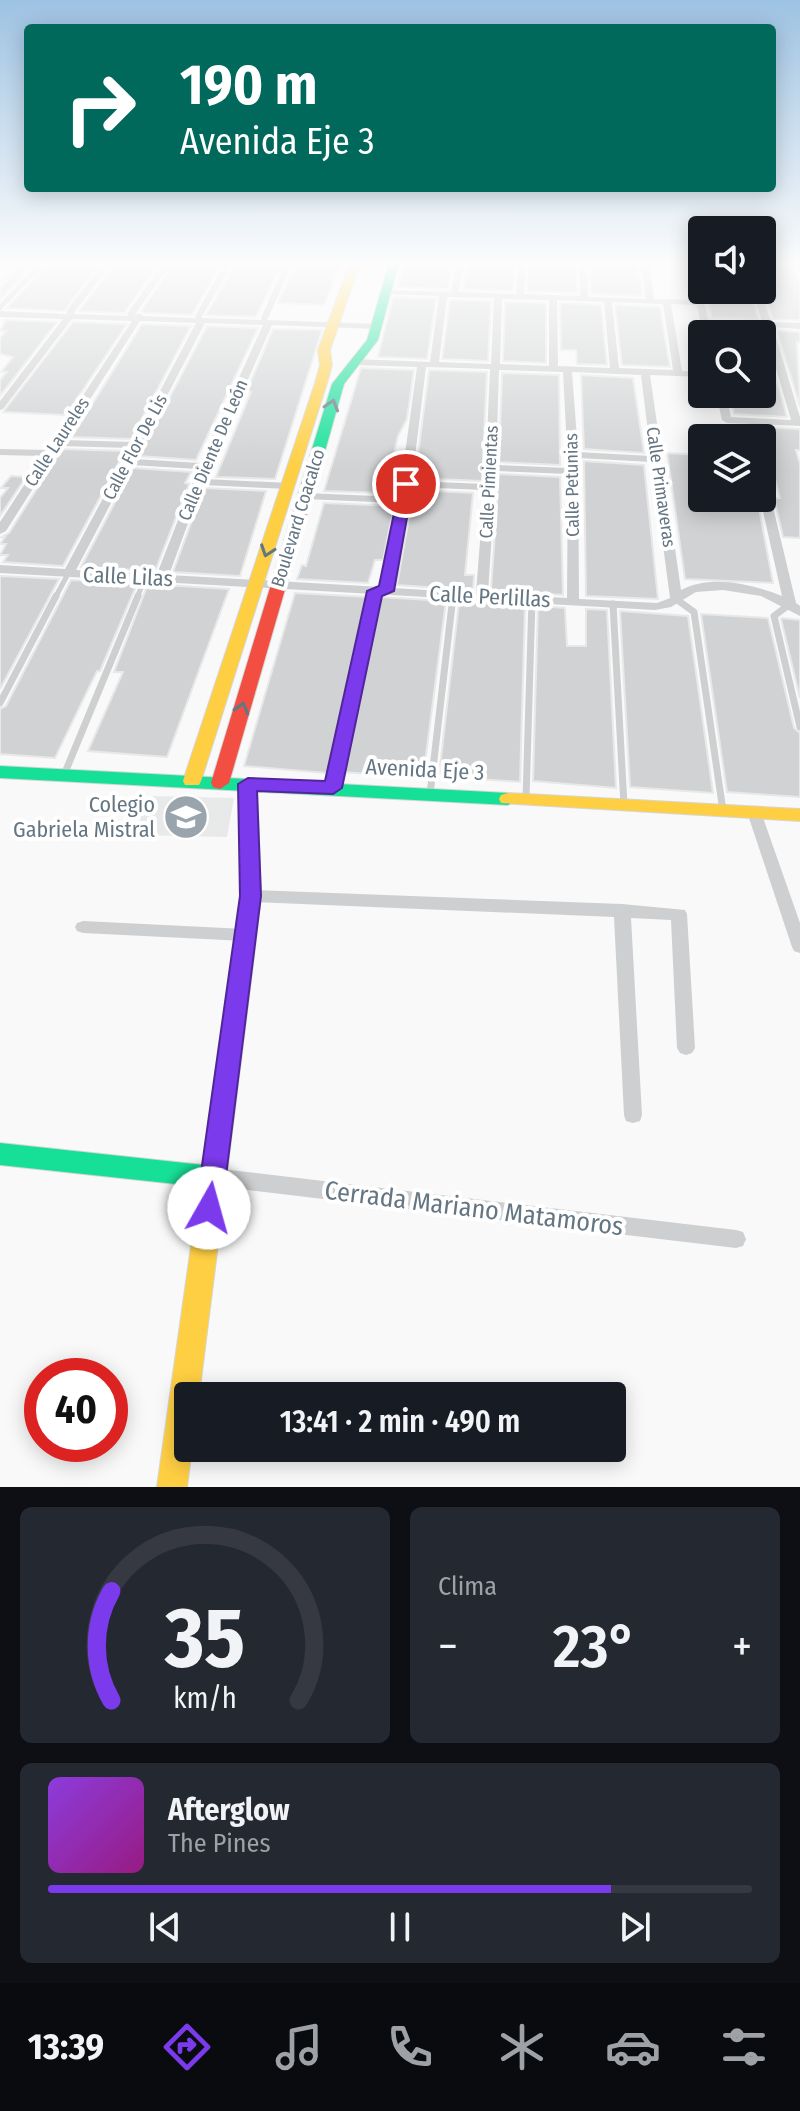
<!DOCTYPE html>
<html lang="es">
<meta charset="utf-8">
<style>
body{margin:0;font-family:"Fira Sans Condensed",sans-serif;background:#242831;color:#f1f3f6;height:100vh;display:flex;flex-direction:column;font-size:30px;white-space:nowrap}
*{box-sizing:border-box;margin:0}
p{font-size:26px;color:#9ea1a6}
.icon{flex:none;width:44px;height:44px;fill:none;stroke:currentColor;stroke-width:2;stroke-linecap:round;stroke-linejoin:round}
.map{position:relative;height:1487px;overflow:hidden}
.side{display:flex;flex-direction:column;gap:20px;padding:20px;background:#0d0f14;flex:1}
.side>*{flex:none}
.guide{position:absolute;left:24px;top:24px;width:752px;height:168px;border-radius:8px;box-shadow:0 4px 20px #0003;background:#00695c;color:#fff;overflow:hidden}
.tools{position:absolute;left:688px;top:216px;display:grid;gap:16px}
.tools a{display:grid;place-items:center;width:88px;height:88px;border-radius:8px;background:#171b24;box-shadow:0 4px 20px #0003;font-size:40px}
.speed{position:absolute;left:24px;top:1358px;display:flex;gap:16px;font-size:40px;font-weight:700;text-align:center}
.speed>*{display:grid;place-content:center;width:104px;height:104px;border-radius:50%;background:#171b24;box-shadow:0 4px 20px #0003;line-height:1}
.speed .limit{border:12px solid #d22;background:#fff;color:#111}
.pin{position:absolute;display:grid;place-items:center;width:68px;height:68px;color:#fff;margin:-34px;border:4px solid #fff;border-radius:50%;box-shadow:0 2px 8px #0007}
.me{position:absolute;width:88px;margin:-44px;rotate:7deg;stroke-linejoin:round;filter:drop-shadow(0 0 6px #0008)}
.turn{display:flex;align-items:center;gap:28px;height:168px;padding:0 24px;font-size:36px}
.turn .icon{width:104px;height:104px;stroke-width:2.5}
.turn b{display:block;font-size:56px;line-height:68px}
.big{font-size:60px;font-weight:600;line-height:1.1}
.side .tile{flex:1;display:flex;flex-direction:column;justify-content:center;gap:12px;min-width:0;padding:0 28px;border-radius:12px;background:#242831}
.side .dial{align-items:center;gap:0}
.dial svg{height:208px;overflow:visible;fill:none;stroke:#363941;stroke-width:7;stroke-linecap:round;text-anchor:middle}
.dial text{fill:#f1f3f6;stroke:none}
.song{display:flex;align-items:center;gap:24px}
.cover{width:96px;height:96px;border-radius:12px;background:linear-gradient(135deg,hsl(270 70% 55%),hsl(310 70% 35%))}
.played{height:8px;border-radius:4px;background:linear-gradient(90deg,#7c3aed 80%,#363941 80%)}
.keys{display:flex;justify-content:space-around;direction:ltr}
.heat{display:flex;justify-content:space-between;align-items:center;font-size:44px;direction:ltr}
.side .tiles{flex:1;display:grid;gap:20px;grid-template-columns:1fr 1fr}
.tile:last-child{grid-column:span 2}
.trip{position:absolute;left:174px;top:1382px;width:452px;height:80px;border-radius:8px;background:#171b24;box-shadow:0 4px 20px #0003;font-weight:600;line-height:80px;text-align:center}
.tab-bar{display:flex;height:128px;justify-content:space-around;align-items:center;background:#090b0e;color:#9ea1a6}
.tab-bar .icon{width:56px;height:56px}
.tab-bar .on{color:#7c3aed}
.tab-bar b{font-size:36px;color:#f1f3f6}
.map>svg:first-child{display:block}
.built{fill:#e8e9e9}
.building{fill:#d0d2d3;stroke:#e8e8e8;stroke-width:2}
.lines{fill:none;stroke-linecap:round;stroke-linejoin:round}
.fast-casing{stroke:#d5d6d7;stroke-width:2}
.slow-casing{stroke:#d5d6d7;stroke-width:2}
.jam-casing{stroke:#d5d6d7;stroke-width:2}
.lane-far1{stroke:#cecfd0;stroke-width:5}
.lane{stroke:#cecfd0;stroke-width:7}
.street{fill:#cecfd0;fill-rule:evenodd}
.fast{fill:#16e098;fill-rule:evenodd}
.slow{fill:#ffcf43;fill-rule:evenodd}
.jam{fill:#f24e42;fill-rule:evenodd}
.oneway{stroke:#657683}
.route{fill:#7c3aed;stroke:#51269a;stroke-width:2}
.labels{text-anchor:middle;stroke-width:8;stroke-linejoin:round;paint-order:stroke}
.far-street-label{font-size:18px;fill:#657683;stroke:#fff}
.street-label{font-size:22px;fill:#657683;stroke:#fff}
.poi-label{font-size:22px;fill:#657683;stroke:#fff;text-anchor:end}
.near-street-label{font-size:26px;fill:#657683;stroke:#fff}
</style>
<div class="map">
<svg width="800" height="1487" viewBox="0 0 800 1487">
<rect width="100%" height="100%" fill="#f9f9f9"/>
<polygon class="built" points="147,796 234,798 227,837 136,835"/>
<g class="building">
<polygon points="25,263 34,263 0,300 0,288 7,281 2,281"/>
<polygon points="49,263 100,263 64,311 7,308"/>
<polygon points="115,263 159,263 124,313 79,311"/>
<polygon points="174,263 221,263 192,315 144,313 141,311"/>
<polygon points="236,263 282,263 256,317 206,315"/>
<polygon points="296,263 341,263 324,305 278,303"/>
<polygon points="405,263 453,263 448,289 398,287"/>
<polygon points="467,263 515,263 513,291 463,289"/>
<polygon points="529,263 576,263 577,293 527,291"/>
<polygon points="590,263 637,263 643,296 591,294"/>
<polygon points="762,263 791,263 800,284 800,320 773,319 764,290"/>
<polygon points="706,290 750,290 758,319 712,317"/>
<polygon points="393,297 436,299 427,359 378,357"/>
<polygon points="450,300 491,301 488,361 442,359"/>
<polygon points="505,302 546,303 546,363 503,361"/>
<polygon points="560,303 601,305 607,365 577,364 576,350 561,350"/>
<polygon points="615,305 660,307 670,367 622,365"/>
<polygon points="6,320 57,322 0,396 0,380 7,372 1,372 13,357 0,354 0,338 6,331 0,331"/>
<polygon points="73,322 127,324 66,415 3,412"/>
<polygon points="142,324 191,326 131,439 72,437"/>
<polygon points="207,326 258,328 196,460 139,456"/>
<polygon points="715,328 762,330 787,417 734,414 729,394 762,394 762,334 717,334"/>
<polygon points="273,329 322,330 275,479 216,477 251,392 247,390"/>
<polygon points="777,330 800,332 800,342 797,342 800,407"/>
<polygon points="361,368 414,370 407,419 398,436 385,493 324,491"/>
<polygon points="429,370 487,372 482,481 415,478"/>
<polygon points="502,373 559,375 560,465 499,462"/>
<polygon points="581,375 633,378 644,453 584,449"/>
<polygon points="761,427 800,429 800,450 796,450 800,464 800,538 783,537 774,498 780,498"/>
<polygon points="62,449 125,451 63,566 3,562 8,555 0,555 6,544 0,544 5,537 2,537 9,533"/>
<polygon points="667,453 699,455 702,458 702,498 757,498 773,583 685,579"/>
<polygon points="584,461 644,465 658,599 586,596"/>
<polygon points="133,468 191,472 185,483 189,484 155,571 81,567"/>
<polygon points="499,474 560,477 563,595 491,590"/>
<polygon points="11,476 26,477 0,516 0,498 8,488 1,488"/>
<polygon points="204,488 266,491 240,576 173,572"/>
<polygon points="414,490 473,493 465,575 474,575 473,590 397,585"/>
<polygon points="324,503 394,506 383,560 375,560 368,583 297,579 302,565 306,566"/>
<polygon points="0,576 59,579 0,689"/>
<polygon points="71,580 137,584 100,671 97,671 55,758 0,754 0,709 6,706"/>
<polygon points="148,584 229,589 167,757 88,751 123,672 114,672"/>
<polygon points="295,593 367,597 330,771 326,773 244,766"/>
<polygon points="380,597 446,601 423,778 343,772"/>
<polygon points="459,602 525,606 520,782 439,776"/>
<polygon points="538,606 565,608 567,646 586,646 586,609 607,610 616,788 533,781"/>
<polygon points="620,611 688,616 713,793 630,787"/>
<polygon points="701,614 768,618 794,728 800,733 800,797 727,792"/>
<polygon points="782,618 800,620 800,698 781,619"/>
</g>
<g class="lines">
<g class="fast-casing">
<g id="fast">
<polygon points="389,263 399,263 378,340 344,384 319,472 312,476 307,475 305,472 332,384 367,340"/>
<polygon points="0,766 508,793 517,799 508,805 0,778"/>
<polygon points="0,1143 213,1166 222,1169 226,1177 222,1185 213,1188 0,1165"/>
</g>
</g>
<g class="slow-casing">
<g id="slow">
<polygon points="350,263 360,263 330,350 332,365 327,383 201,781 199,785 185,785 183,781 315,383 320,365 318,350"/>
<polygon points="508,793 800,809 800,821 501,803 499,799 501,795"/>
<polygon points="242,956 250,958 253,964 199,1396 188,1396 188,1448 192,1448 187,1487 157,1487 231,964 234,958"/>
</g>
</g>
<g class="jam-casing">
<g id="jam">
<polygon points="312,468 319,472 229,783 220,789 213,787 211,783 305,472"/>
<polygon points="248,778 257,784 261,896 253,964 250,970 242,972 234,970 231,964 241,896 239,784"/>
</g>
</g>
<g class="lane-far1">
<polyline points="55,598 69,572"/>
<polyline points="137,598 145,578"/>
<polyline points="374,598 375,591"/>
<polyline points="453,598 453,594"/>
</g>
<g class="lane">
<polyline points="676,599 694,612 723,811"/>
<polyline points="613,604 624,805"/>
<polyline points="790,604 774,616 800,727"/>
<polyline points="0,703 56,596"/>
<polyline points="64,775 138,596"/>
<polyline points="333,788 374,596"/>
<polyline points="430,794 453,596"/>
<polyline points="526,799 532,599"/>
</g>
<g class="street">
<polygon points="38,263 46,263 0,311 0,304"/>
<path d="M104,263h8l-39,51 55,2 -1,-2 36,-51h8l-37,53 5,-3 4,3 53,2 -1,-2 30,-53h8l-32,55 61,2 -1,-2 24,-55h8l-26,57 112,4v4l-3,1 -104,-4 -68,154 85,4 5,3 -5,3 -87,-4 -33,90 212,12 17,-84 -93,-4 -5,-3 5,-3 94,4 18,-130 -63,-2 -4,-3 4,-3 76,3 9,-66 -54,-2 -4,-2 1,-2 69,2 5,-29h8l-5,29 57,2 2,-31h8l-2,31 56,2 -1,-33h8l1,34 58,2 -5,-36h8l5,36 42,1 -8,-37h8l12,57 54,2 -9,-32h8l10,32 29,1v6l-27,-2 27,90v9l-73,-3 -5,-3 -6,-26h10l5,23 60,3 -27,-93 -55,-2 2,9h-8l-6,-29 -26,-1 11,67h20v6l-52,-2 31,215c30,-16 71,-6 101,6l-22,-98 2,-19 5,3 29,121 4,3v10l-39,-20 -38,-6 -27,2 -25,15 -16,3 -655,-37v-8l65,4 65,-121 -70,-2 -54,85 -6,3v-12l43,-66 -43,-1v-6l47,1 85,-129 -60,-2 -69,90 -3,1v-9l63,-82 -63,-2v-6l67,3v-4zM447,297l47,1 -3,66 -52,-2zM502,299l47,1v66l-49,-2zM557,300l47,2 6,66 -52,-2zM612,302l51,2 10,66 -54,-2zM140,321l56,2 -63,119 -69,-2zM205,323l58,2 -63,138 -66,-4zM426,367l64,2 -5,115 -73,-3zM499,370l64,2 5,96 -72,-3zM572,372l69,3 10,81 -73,-4zM578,458l74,4 18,136 -13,5 -78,-4zM131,465l67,4 -41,105 -81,-4zM496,471l72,3 -1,124 -79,-5zM411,487l73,3 -8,103 -83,-5z"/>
<polygon points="795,263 800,263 800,268 797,268"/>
<polygon points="754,807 761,812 800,923 800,953 794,951 792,947 747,812"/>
<polygon points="251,890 622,904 685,910 687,914 695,1048 692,1053 686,1055 680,1053 677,1048 671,920 631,918 642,1115 640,1121 633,1123 626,1121 624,1115 614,917 251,902 245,900 243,896 245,892"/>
<polygon points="83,921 245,929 251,931 253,935 251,939 245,941 83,933 77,931 75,927 77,923"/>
<polygon points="213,1168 736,1230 743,1232 746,1239 743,1246 736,1248 213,1186 206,1183 203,1177 206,1171"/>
</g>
<use href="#fast" class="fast"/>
<use href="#slow" class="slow"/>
<use href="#jam" class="jam"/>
</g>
<defs><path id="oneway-chevron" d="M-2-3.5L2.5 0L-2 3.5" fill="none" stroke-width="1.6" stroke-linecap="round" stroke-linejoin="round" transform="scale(2)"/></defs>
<g class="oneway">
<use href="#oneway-chevron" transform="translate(332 405) rotate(-73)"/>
<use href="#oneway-chevron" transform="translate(267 551) rotate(109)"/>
<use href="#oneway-chevron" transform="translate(242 708) rotate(-74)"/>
</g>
<linearGradient id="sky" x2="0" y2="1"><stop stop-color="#9dc2e2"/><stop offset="0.56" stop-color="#fcfcfc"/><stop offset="1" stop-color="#fcfcfc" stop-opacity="0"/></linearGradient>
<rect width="800" height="471" fill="url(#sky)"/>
<polygon class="route" points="406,480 413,484 394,591 382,596 342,788 333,794 257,791 261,896 222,1208 218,1216 209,1220 200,1216 196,1208 240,896 238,784 248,778 325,781 367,591 379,586 400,484"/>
<defs>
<g id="school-disc" transform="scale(2.3)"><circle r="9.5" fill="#99a4ac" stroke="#fff"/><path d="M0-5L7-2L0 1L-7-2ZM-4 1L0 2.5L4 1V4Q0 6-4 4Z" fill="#fff"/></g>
</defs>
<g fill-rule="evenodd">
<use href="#school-disc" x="186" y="817"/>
</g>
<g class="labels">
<g class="far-street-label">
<text transform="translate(57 442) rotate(-57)" y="6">Calle Laureles</text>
<text transform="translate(135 447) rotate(-62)" y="6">Calle Flor De Lis</text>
<text transform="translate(213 450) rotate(-67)" y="6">Calle Diente De León</text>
<text transform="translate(489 482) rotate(-87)" y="6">Calle Pimientas</text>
<text transform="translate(572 485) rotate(-91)" y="6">Calle Petunias</text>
<text transform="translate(661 487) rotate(82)" y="6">Calle Primaveras</text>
<text transform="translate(298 518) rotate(-73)" y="6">Boulevard Coacalco</text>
</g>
<g class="street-label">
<text transform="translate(128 576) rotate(3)" y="8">Calle Lilas</text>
<text transform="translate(490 596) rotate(3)" y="8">Calle Perlillas</text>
<text transform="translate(425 769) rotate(3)" y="8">Avenida Eje 3</text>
</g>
<g class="poi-label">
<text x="155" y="812">Colegio<tspan x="155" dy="25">Gabriela Mistral</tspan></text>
</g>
<g class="near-street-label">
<text transform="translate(474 1208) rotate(7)" y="9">Cerrada Mariano Matamoros</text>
</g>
</g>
</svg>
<div class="tools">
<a><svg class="icon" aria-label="sound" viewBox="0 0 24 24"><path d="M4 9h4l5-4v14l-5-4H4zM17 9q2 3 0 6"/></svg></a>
<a><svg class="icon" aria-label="search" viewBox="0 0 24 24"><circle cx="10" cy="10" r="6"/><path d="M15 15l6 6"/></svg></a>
<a><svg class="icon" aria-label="layers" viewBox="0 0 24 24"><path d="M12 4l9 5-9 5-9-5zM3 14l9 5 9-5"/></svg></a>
</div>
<div class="speed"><div class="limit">40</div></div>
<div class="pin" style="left:406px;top:484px;background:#d93025"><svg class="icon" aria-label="arrive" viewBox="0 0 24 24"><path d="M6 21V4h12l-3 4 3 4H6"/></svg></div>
<svg class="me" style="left:209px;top:1208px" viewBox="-20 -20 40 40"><circle r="19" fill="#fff"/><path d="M0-13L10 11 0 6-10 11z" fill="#7c3aed"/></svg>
<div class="trip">13:41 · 2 min · 490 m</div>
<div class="guide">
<div class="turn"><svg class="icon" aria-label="right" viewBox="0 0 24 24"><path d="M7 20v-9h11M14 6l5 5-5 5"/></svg><div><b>190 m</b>Avenida Eje 3</div></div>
</div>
</div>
<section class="side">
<div class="tiles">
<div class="tile dial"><svg viewBox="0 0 100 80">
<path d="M14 69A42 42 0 1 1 86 69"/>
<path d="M14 69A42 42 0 0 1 14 27" stroke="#7c3aed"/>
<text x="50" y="56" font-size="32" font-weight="700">35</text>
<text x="50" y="72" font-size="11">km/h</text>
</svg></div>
<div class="tile"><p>Clima</p>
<div class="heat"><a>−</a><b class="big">23°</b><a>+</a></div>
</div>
<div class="tile">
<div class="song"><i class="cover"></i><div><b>Afterglow</b><p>The Pines</p></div></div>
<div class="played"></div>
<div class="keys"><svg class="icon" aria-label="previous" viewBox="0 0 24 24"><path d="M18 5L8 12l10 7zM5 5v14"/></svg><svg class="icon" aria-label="pause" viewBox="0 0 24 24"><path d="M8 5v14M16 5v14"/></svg><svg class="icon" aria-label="next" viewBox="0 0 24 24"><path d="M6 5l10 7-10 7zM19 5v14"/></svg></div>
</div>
</div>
</section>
<nav class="tab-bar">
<b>13:39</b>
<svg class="icon on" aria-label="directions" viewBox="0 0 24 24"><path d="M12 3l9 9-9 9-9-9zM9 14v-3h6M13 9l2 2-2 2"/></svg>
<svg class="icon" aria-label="music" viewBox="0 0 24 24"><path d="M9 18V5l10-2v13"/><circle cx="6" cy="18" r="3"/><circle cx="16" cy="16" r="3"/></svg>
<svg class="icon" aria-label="phone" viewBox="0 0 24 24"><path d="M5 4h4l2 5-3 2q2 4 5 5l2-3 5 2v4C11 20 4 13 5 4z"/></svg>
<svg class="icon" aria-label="climate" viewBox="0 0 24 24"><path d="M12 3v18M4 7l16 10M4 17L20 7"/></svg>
<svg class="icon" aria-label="car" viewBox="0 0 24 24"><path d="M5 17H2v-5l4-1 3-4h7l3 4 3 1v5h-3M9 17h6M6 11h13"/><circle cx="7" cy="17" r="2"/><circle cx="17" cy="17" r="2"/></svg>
<svg class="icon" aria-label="filters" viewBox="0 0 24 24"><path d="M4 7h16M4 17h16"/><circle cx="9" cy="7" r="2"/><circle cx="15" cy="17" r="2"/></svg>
</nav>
